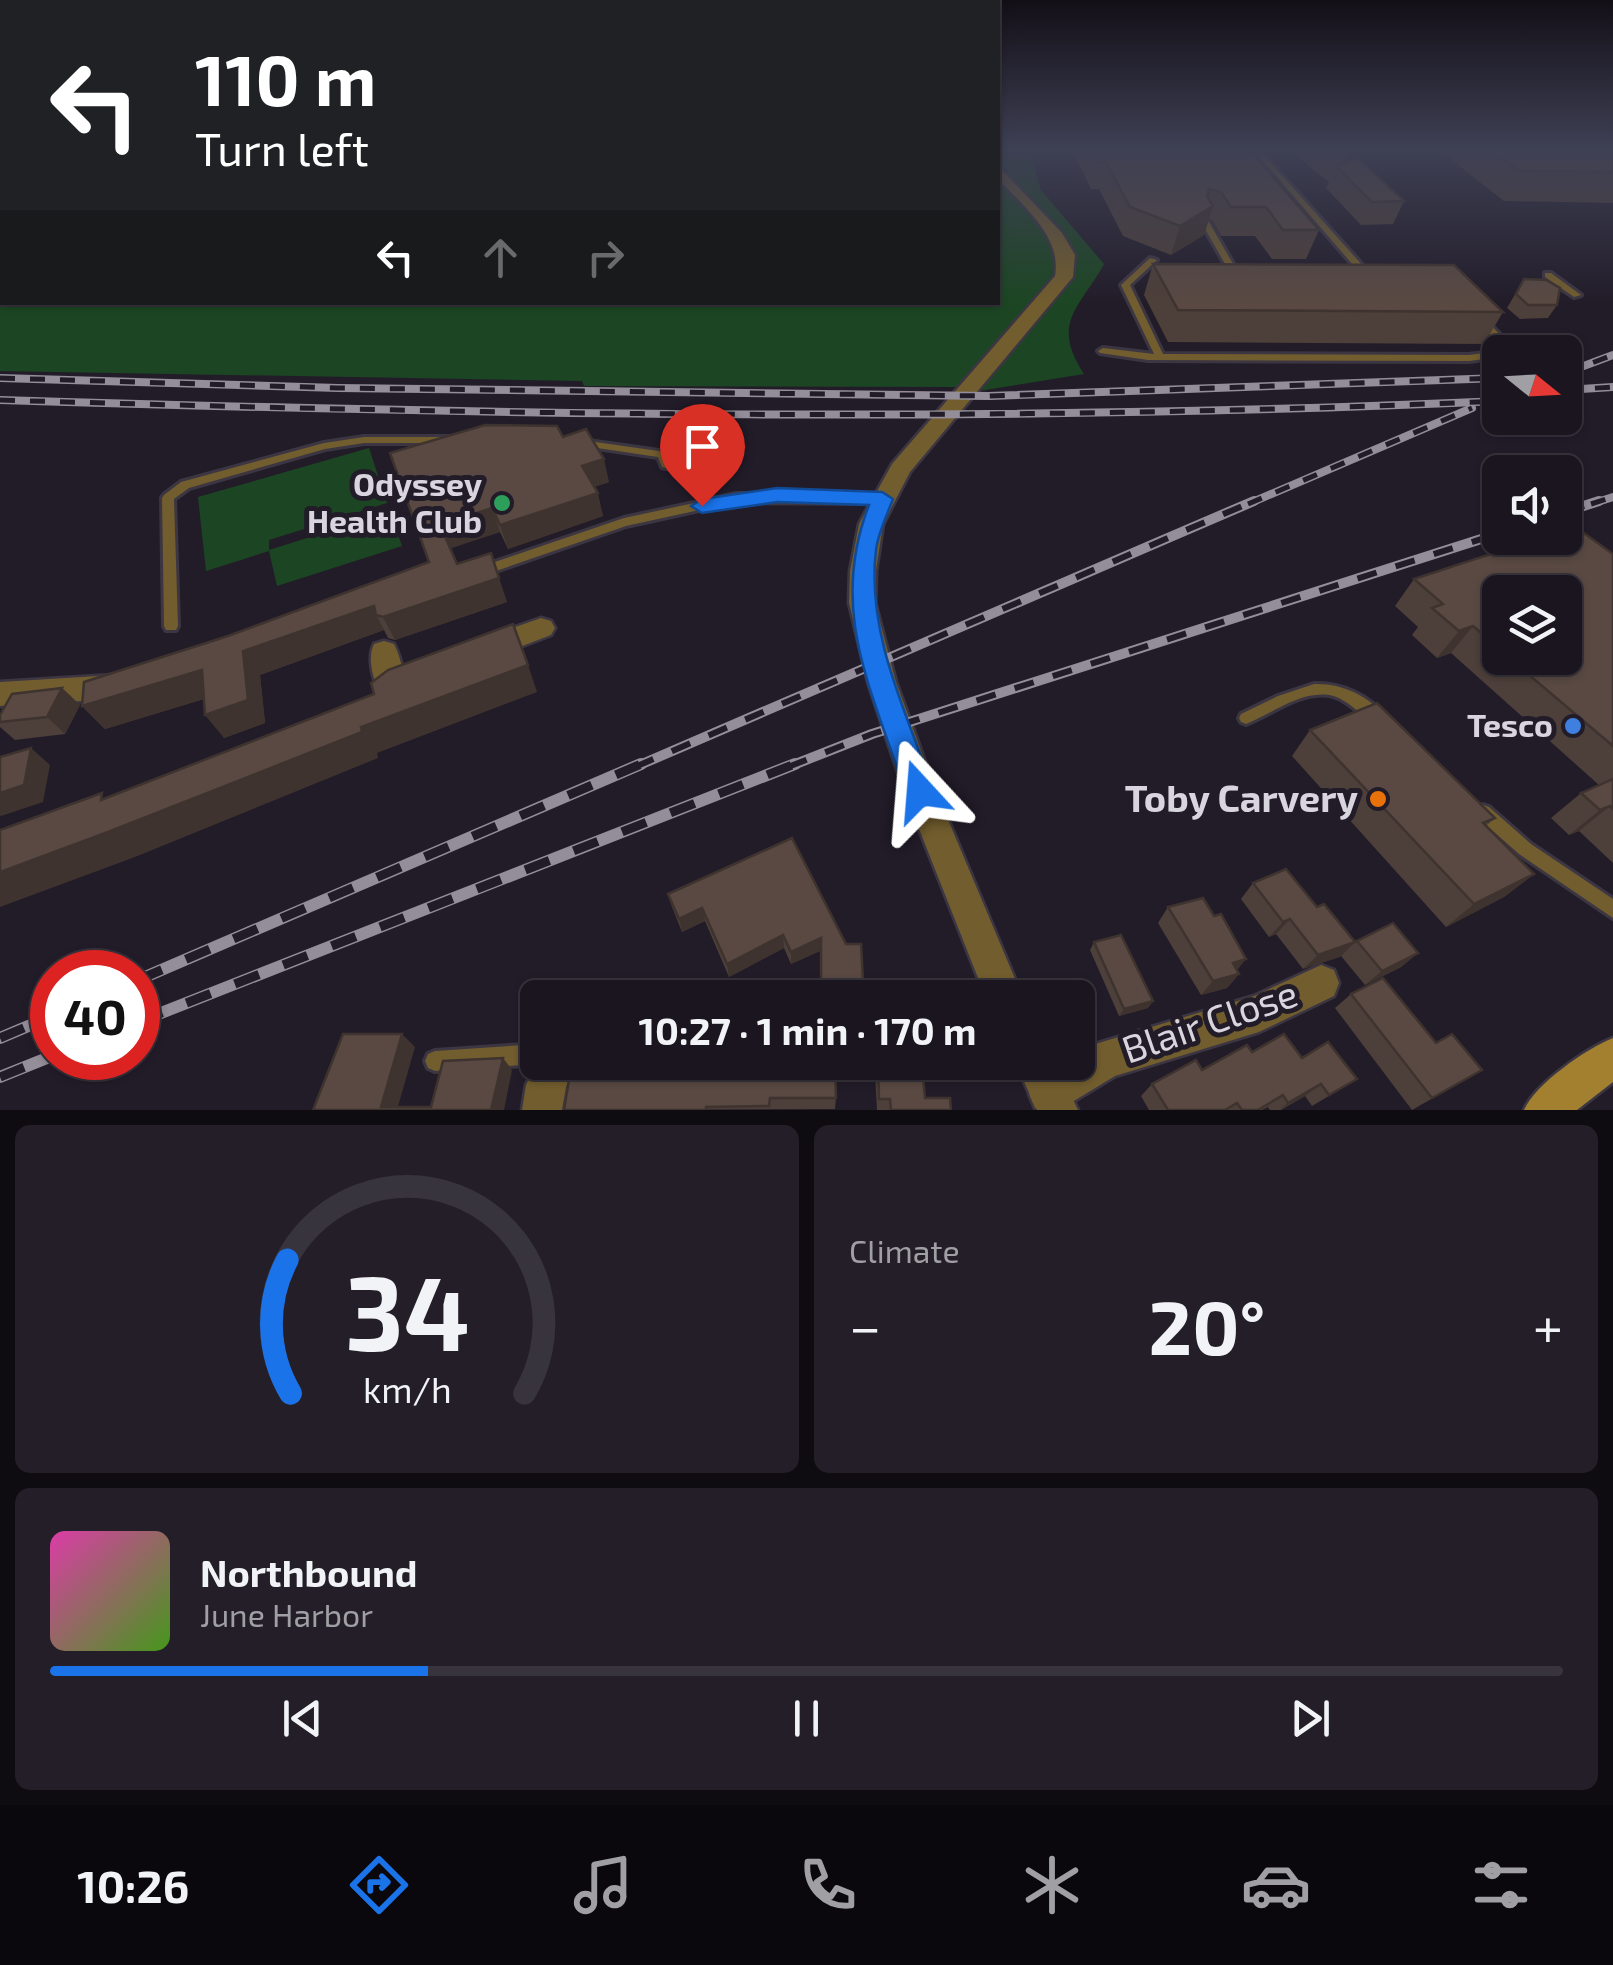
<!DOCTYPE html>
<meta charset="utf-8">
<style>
body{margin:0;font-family:"Exo 2",sans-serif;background:#231e28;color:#f1f3f6;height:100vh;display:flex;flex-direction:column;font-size:38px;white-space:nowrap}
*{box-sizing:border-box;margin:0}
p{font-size:32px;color:#9f9fa4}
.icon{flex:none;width:55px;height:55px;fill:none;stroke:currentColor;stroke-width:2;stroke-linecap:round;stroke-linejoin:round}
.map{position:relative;height:1110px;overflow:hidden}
.panel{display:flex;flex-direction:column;gap:15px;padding:15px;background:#0e0c11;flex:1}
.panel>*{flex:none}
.top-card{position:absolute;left:0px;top:0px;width:1000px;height:305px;box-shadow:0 2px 8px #0004,0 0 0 2px #38343d;background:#202124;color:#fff;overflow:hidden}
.needle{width:65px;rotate:108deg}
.buttons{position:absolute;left:1482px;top:335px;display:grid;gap:20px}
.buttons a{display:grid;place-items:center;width:100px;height:100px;border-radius:15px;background:#1a151f;box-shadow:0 2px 8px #0004,0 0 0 2px #38343d;font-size:50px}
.speed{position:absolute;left:30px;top:950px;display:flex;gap:20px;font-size:50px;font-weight:700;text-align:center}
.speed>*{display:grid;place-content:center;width:130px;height:130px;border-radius:50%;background:#1a151f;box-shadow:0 2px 8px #0004,0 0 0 2px #38343d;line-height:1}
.speed .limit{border:15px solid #d22;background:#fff;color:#111}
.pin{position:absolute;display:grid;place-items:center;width:85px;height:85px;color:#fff;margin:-102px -42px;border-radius:50% 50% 50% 0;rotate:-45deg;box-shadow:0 0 10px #0007}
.pin .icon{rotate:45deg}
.me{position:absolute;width:110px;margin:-55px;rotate:341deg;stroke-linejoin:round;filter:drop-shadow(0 0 8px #0008)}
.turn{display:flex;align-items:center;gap:35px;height:210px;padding:0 30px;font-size:45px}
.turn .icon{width:130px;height:130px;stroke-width:2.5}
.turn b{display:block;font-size:70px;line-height:85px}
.lanes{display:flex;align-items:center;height:95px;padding:0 30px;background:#0003;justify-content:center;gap:50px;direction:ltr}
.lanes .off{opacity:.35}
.big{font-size:75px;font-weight:700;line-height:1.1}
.panel .widget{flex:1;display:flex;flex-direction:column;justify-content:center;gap:15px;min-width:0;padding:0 35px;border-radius:15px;background:#231e28}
.panel .dial{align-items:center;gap:0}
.dial svg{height:260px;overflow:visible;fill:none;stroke:#38343d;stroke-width:7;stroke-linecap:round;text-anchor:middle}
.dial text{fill:#f1f3f6;stroke:none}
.song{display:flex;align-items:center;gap:30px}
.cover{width:120px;height:120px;border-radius:15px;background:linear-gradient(135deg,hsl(320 70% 55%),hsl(100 70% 35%))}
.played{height:10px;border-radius:5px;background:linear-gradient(90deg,#1a73e8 25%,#38343d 25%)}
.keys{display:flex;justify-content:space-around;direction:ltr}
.heat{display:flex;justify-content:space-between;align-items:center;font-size:55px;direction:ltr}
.panel .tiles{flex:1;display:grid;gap:15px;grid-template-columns:1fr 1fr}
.widget:last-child{grid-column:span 2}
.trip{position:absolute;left:520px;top:980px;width:575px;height:100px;border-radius:15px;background:#1a151f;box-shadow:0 2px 8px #0004,0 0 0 2px #38343d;font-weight:700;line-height:100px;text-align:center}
.menu{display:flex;height:160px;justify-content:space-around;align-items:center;background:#0a080c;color:#9f9fa4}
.menu .icon{width:70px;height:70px}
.menu .on{color:#1a73e8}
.menu b{font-size:45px;color:#f1f3f6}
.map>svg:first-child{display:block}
.green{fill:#1c4623}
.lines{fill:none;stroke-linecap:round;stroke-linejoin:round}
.service-casing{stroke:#3c3642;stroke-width:6}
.minor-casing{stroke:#3c3642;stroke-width:5}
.tertiary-casing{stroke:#3c3642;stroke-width:5}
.secondary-casing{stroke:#3c3642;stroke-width:5}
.service{fill:#725d2e;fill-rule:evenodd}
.minor{fill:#725d2e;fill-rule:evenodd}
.tertiary{fill:#725d2e;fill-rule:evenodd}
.secondary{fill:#a2802f;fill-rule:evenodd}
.rail-far2-casing{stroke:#938e99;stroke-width:8}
.rail-far1-casing{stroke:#938e99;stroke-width:10}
.rail-casing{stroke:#938e99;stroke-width:12}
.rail-far2{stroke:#221c29;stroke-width:5;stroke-dasharray:15;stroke-linecap:butt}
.rail-far1{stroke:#221c29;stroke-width:6;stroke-dasharray:20;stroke-linecap:butt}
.rail{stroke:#221c29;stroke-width:9;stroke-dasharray:26;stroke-linecap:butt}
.wall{fill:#4d3f39;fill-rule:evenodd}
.shaded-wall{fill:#3e332e}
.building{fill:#594942;stroke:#3e332e;stroke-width:2.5}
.route{fill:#1a73e8;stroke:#114b97;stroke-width:2.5}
.leisure-dot{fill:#2e9e5b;stroke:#221c29;stroke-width:4}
.shop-dot{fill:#3f7fe0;stroke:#221c29;stroke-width:4}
.food-dot{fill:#e8710a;stroke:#221c29;stroke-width:4}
.labels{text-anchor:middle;stroke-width:10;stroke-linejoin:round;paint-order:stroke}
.poi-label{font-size:32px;font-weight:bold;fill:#d9d5de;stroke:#221c29;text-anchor:end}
.near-poi-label{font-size:38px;font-weight:bold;fill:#d9d5de;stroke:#221c29;text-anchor:end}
.near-street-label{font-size:38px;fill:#d9d5de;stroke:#221c29}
</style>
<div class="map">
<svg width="1613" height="1110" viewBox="0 0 1613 1110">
<rect width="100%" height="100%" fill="#221c29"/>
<g class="green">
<path d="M0,149l2,153h996v-126c26,26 66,60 58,100l-97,111 -375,-1 -2,-5 -582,-10z"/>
<path d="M998,149h31l12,41 63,74c-24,44 -54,58 -20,110l-105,17 93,-114 3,-20 -28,-42 -49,-50z"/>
<polygon points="369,448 387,503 269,540 269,550 390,512 402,546 277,586 269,551 206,571 198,497"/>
</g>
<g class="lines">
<g class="service-casing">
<g id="service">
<polygon points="1257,152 1261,152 1372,276 1372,280 1366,280 1257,154"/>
<polygon points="1202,220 1209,222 1240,276 1239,278 1232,276 1201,222"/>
<polygon points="1150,258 1157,260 1130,285 1163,354 1469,355 1499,351 1501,346 1477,321 1482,318 1485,319 1511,346 1508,352 1500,352 1500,357 1469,361 1148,360 1100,353 1098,351 1103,348 1154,354 1121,285"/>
<polygon points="1545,273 1551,273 1581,295 1574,297 1545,277"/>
<polygon points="364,437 451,437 456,440 451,443 364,443 325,449 189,488 174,499 178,626 176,630 166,630 164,626 162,498 164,495 181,482 324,443"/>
<polygon points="581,440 666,452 672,464 666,468 662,467 658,457 577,445 576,443 577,441"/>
<polygon points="736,494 882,495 888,499 882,503 736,502 626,526 496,571 490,566 492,563 624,518"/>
<path d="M1314,684c28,-1 56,12 72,34l-2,4c-18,3 -34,-24 -55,-27 -30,-4 -57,19 -83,29l-5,-2 -2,-4 2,-4 37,-18z"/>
<polygon points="1483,805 1489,807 1531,844 1613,899 1613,918 1519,854 1477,817 1475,812 1477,807"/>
<polygon points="538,1044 538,1062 541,1062 538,1064 435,1071 428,1068 425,1061 428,1054 435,1051"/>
</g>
</g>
<g class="minor-casing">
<g id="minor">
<polygon points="541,618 551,621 555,628 551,635 488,659 478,656 474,648 478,640"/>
<path d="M384,641l10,3c7,14 13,36 6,49l-10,4 -10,-4c-7,-13 -13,-35 -6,-49z"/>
<polygon points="114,675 124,679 128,687 124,695 114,699 0,706 0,682"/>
<path d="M1321,965l13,5 5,13 -5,13 -75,36 -144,44 -56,34 -24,-2 -6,-14c8,-20 27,-32 49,-32v-8l14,-9 162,-49z"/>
<polygon points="538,1060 576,1062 566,1087 562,1110 522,1110 526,1085"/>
</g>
</g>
<g class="tertiary-casing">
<g id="tertiary">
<path d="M998,166l64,67 13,22 -2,22 -163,195 -27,52 -7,47 -1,32 21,79 40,109 87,207h-37l-82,-207 -36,-109 -19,-79 1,-32 9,-47 33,-60 163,-188c7,-40 -32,-69 -57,-98z"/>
<polygon points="1015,1062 1055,1062 1078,1110 1037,1110"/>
</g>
</g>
<g class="secondary-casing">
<path id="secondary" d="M1613,1038v44l-36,28h-53c10,-25 63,-62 89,-72z"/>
</g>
<use href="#service" class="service"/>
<use href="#minor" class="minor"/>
<use href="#tertiary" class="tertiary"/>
<use href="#secondary" class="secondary"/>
<g class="rail-far2-casing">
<g id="rail-far2">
<polyline points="1565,373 1613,355"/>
<polyline points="0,378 338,388 989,396 1500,378"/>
<polyline points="1565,390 1613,387"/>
<path d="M0,400c500,15 1000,23 1500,1"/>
<polyline points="1248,504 1472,408"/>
<polyline points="1591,504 1613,497"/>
</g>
</g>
<g class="rail-far1-casing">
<g id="rail-far1">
<polyline points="1565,512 1599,501"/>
<polyline points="635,767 1254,501"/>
<polyline points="788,767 872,734 1500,533"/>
</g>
</g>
<g class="rail-casing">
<g id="rail">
<polyline points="138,980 641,764"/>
<polyline points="138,1022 795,764"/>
<polyline points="0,1038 52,1016"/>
<polyline points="0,1077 52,1056"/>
</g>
</g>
<use href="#rail-far2" class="rail-far2"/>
<use href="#rail-far1" class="rail-far1"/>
<use href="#rail" class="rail"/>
</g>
<g class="wall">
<polygon points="1072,149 1249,149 1319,230 1306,259 1272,259 1255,236 1221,236 1212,220 1209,219 1204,235 1171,255 1123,236 1099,189 1091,189"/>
<polygon points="1288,149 1352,149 1346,162 1404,201 1393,224 1361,225 1326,188 1329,182"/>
<polygon points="1438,149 1613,149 1613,203 1504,201 1458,165 1463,155 1457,164"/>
<polygon points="1153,264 1503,312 1484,344 1168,342 1144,295"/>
<polygon points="1524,279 1557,305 1548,318 1520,319 1507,308"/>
<polygon points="563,437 609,482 594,487 603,516 508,549 500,532 450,548 457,564 507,602 395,640 388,638 384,630 260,675 265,723 224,738 204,699 105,729 82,706 228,636 429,562"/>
<path d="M1613,554v309l-34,-32 -10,4 -18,-17 30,-25 18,-8 -148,-132 -14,5 -25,-23 6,-8 -23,-21 19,-27zM1500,592l65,66h-65z"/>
<polygon points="62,688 80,705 65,734 15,740 0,727 0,715"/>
<polygon points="1310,730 1495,818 1486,826 1534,874 1504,897 1446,927 1292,756"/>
<polygon points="1253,883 1317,907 1355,942 1357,941 1418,953 1401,967 1365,985 1341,956 1303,969 1276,934 1269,937 1241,899"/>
<polygon points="668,894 820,951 791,964 784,948 729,977 705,921 682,932 672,907"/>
<polygon points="1168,907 1237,970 1239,974 1227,988 1201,995 1158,923"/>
<polygon points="1094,942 1153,1001 1148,1008 1119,1016 1090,950"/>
<polygon points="1351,994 1436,1043 1482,1070 1412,1110 1335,1008"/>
<polygon points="1252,1052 1302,1058 1339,1090 1312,1106 1305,1096 1281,1110 1270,1110 1268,1107 1262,1110 1149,1110 1141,1096 1152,1084 1202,1070"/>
<polygon points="572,1062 836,1098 835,1109 564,1110"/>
<polygon points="851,1062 910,1062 925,1098 951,1110 877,1110 875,1072 851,1072"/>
</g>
<g class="shaded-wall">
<polygon points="1352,149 1342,172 1339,169 1343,157"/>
<polygon points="1213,206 1204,235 1171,255 1180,226"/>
<polygon points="604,459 609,482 587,489 582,466"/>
<polygon points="598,493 603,516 508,549 500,525"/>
<polygon points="492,508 500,532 449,549 440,525"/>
<polygon points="491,553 507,602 395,640 383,617"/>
<polygon points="374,606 376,615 384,630 260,675 265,723 224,738 205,715 243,651"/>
<polygon points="1473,626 1451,653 1437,658 1459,631"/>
<polygon points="528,665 537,692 377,753 378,758 135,857 0,907 0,872 361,727"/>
<polygon points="202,670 220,694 105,729 82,706"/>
<polygon points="62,688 80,705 65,734 47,717"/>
<polygon points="31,748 50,765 43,802 1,816 0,815 0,793"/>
<polygon points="1610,806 1579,831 1569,835 1600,810"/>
<polygon points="1534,874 1504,897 1446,927 1474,904"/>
<polygon points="702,908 705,921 682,932 679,919"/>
<polygon points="1290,919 1276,934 1269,937 1283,922"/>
<polygon points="783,935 784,948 729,977 727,964"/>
<polygon points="821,938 820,951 791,964 791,952"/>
<polygon points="1355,942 1340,957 1303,969 1318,955"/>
<polygon points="1418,953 1401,967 1365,985 1382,971"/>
<polygon points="1246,959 1234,974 1233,963"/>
<polygon points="1239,974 1227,988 1201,995 1213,981"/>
<polygon points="1153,1001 1148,1008 1119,1016 1124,1009"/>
<polygon points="402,1034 415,1047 397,1110 381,1107"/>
<polygon points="503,1058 512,1070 504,1110 491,1110"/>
<polygon points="1321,1084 1305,1096 1279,1110 1288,1103"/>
</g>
<g class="building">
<polygon points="1090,149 1249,149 1319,230 1283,230 1266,207 1231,207 1221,192 1209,189 1207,196 1213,206 1180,226 1130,207 1106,162 1097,162"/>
<polygon points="1332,149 1351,149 1343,157"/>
<polygon points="1489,149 1613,149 1613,172 1520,171"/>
<polygon points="1357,158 1404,201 1372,202 1336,166"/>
<polygon points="1153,264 1454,265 1503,312 1178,310"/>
<polygon points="1524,279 1546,280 1560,288 1557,305 1528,305 1516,294"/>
<polygon points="485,425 557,426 563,437 586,429 604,459 582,466 598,493 500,525 492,508 440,525 457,564 491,553 499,578 383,617 376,615 374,606 243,651 248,700 205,715 202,670 82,706 84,682 228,636 429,562 390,453"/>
<polygon points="1574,526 1613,554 1613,746 1509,658 1565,658 1565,592 1500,592 1500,649 1473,626 1459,631 1432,608 1443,604 1414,579 1540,538 1565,538 1565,529"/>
<polygon points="513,624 528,665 361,727 362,732 108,832 0,872 0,830 102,793 101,800 374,694 371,683 388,670"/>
<polygon points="62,688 47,717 0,722 0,715 12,694"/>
<polygon points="1377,703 1495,818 1483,823 1534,874 1474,904 1310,730"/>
<polygon points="31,748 24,785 0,793 0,757"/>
<polygon points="1613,779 1613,809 1610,806 1600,810 1581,793"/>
<polygon points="792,838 846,944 861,944 864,998 821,998 821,938 791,952 783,935 727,964 702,908 679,919 668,894"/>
<polygon points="1286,869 1317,907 1324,904 1355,942 1318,955 1290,919 1283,922 1253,883"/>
<polygon points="1203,898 1214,916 1221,914 1246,959 1233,963 1239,974 1213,981 1168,907"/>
<polygon points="1393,923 1418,953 1382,971 1357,941"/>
<polygon points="1121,935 1153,1001 1124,1009 1094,942"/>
<polygon points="1383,978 1436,1043 1452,1034 1482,1070 1432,1098 1351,994"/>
<polygon points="343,1034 402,1034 381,1107 431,1107 443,1061 503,1058 491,1110 313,1110"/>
<polygon points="1284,1034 1302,1058 1328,1042 1357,1079 1329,1095 1321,1084 1288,1103 1283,1095 1258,1110 1242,1110 1237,1103 1225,1110 1168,1110 1152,1084 1196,1060 1202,1070 1247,1045 1252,1052"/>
<polygon points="572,1062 835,1062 836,1098 770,1098 769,1106 706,1107 706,1110 564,1110"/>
<polygon points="878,1062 910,1062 910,1066 922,1066 925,1098 950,1098 951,1110 891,1110 890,1099 879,1099"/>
</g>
<linearGradient id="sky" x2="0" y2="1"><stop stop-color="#130f17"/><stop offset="0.49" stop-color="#3e4054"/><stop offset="1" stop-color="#3e4054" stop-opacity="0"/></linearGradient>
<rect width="1613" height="304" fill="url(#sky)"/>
<path class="route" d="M777,488l105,4 11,7c-6,16 -15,34 -17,51 -10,84 31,164 58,241l-4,9 -10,4 -11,-4 -4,-9c-33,-102 -77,-180 -36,-286l-92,-3 -75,11 -11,-7 11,-7z"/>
<circle class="leisure-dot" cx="502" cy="503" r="10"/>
<circle class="shop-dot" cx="1573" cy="726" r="10"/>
<circle class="food-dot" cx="1378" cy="799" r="10"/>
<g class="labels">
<g class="poi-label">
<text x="482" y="496">Odyssey<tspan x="482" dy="37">Health Club</tspan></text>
<text x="1553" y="737">Tesco</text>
</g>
<g class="near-poi-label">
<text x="1358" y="812">Toby Carvery</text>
</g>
<g class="near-street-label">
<text transform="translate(1210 1022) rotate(-19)" y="13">Blair Close</text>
</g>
</g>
</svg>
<div class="buttons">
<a><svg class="needle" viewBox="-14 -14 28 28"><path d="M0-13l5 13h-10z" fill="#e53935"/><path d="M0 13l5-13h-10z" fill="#9f9fa4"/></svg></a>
<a><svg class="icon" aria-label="sound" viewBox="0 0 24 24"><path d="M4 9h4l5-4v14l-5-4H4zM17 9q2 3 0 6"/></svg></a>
<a><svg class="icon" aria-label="layers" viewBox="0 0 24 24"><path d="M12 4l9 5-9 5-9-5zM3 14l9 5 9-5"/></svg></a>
</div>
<div class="speed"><div class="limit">40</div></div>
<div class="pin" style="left:702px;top:506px;background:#d93025"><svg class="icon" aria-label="arrive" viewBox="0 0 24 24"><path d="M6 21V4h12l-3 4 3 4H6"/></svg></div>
<svg class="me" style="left:920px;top:791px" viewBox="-20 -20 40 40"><path d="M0-17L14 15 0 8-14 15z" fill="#1a73e8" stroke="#fff" stroke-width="4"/></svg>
<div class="trip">10:27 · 1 min · 170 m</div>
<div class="top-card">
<div class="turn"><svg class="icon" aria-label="left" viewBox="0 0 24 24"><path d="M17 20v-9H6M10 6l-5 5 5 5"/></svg><div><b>110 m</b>Turn left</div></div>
<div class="lanes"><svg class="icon" aria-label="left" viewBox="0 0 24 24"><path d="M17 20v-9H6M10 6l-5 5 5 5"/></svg><svg class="icon off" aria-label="ahead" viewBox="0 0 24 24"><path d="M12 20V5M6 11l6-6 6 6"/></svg><svg class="icon off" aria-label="right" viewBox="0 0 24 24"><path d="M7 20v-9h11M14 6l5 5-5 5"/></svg></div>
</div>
</div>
<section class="panel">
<div class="tiles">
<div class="widget dial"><svg viewBox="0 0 100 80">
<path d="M14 69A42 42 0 1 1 86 69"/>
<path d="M14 69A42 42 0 0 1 13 28" stroke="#1a73e8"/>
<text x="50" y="56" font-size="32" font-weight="700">34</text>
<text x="50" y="72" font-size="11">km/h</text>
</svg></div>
<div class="widget"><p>Climate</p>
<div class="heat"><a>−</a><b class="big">20°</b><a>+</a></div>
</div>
<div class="widget">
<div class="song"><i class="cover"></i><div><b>Northbound</b><p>June Harbor</p></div></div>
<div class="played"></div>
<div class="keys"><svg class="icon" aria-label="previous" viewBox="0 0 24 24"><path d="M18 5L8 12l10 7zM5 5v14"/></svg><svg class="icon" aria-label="pause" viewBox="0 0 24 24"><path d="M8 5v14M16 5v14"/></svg><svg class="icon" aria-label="next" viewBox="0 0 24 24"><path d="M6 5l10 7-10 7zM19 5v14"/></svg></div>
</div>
</div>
</section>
<nav class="menu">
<b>10:26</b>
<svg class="icon on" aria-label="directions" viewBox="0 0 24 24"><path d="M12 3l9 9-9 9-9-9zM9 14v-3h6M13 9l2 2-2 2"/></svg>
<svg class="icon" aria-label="music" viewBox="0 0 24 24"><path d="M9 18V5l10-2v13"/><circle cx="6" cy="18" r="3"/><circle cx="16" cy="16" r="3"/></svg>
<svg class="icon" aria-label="phone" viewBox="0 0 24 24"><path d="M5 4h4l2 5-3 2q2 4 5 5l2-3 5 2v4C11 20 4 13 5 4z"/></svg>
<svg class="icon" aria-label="climate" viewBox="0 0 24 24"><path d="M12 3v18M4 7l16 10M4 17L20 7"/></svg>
<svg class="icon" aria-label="car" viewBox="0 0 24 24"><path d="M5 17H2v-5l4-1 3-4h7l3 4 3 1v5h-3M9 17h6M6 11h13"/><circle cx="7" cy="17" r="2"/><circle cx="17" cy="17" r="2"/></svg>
<svg class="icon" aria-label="filters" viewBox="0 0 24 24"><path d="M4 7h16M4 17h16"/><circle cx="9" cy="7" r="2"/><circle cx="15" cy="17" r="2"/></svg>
</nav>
